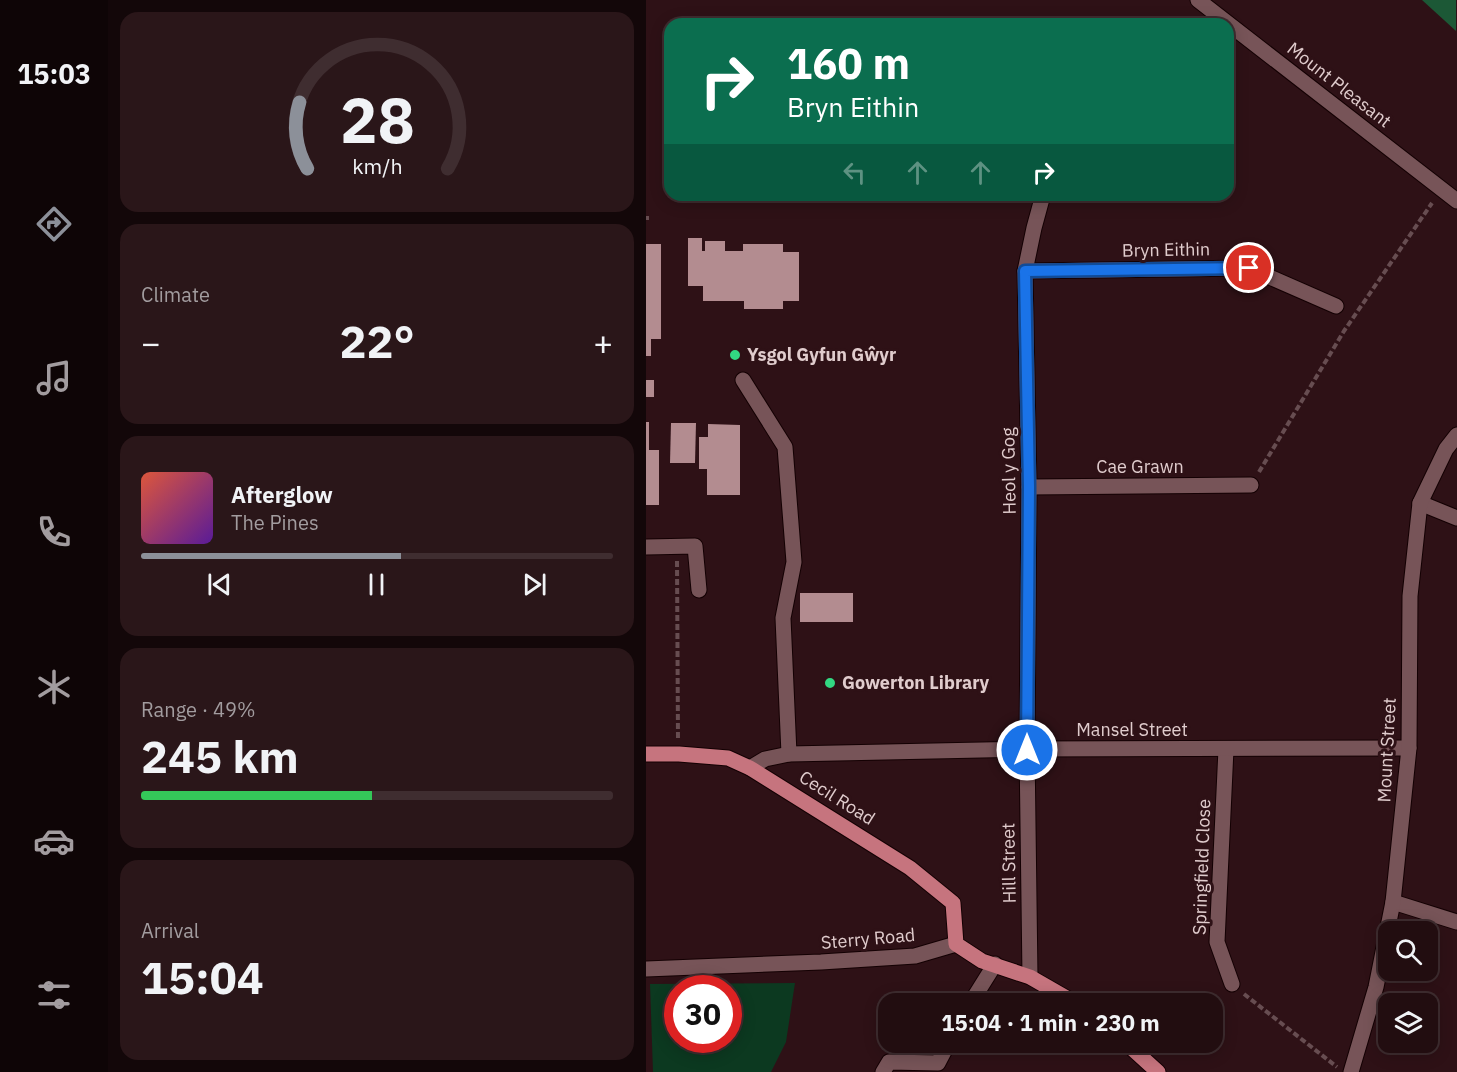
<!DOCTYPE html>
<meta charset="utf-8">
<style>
body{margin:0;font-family:"IBM Plex Sans",sans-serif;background:#2a1619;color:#f1f3f6;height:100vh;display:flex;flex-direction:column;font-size:22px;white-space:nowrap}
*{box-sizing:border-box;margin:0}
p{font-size:20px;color:#a29c9f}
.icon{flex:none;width:33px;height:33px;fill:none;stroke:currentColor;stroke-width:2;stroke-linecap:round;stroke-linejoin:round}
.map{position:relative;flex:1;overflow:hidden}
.side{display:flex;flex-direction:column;gap:12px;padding:12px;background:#130709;width:538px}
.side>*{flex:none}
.banner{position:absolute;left:18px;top:18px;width:570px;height:183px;border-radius:18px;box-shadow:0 3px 15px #0003,0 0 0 2px #3f2d30;background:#0b6e4f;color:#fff;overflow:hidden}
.buttons{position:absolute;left:732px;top:921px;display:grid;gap:12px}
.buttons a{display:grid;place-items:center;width:60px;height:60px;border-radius:12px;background:#220d10;box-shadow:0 3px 15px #0003,0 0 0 2px #3f2d30;font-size:30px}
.speed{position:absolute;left:18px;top:975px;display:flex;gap:12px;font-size:30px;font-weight:700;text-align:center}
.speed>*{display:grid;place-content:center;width:78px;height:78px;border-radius:50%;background:#220d10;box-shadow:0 3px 15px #0003,0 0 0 2px #3f2d30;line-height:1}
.speed .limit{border:9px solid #d22;background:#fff;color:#111}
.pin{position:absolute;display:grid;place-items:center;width:51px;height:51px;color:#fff;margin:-26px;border:3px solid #fff;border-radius:50%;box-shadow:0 2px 6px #0007}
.me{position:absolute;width:66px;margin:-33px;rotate:0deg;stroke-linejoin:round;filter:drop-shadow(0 0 4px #0008)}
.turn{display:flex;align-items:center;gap:21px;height:126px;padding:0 24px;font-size:27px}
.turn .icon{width:78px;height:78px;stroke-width:2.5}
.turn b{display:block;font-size:42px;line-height:51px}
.lanes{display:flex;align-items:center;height:57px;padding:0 24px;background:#0003;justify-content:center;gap:30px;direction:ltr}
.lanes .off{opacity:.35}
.big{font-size:45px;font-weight:800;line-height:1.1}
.side .widget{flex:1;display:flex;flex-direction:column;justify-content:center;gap:9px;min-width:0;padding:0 21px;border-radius:18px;background:#2a1619}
.side .dial{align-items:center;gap:0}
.dial svg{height:156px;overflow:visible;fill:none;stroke:#3f2d30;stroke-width:7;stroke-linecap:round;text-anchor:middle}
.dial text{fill:#f1f3f6;stroke:none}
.song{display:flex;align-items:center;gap:18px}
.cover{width:72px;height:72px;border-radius:9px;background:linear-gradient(135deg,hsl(10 70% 55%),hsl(270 70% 35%))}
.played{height:6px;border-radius:3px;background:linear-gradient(90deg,#8c9099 55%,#3f2d30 55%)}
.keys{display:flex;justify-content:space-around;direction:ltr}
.heat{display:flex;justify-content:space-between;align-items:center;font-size:33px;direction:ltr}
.charge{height:9px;border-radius:4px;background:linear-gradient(90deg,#34c759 49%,#3f2d30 0)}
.trip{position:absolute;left:232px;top:993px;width:345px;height:60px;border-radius:18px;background:#220d10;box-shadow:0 3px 15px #0003,0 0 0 2px #3f2d30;font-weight:800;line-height:60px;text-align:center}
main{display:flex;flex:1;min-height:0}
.tab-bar{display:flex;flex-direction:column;width:108px;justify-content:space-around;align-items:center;background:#0e0506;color:#a29c9f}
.tab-bar .icon{width:42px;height:42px}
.tab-bar .active{color:#8c9099}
.tab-bar b{font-size:27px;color:#f1f3f6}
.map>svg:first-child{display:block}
.green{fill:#0c3920;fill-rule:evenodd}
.forest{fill:#1c5836}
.building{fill:#b38c90}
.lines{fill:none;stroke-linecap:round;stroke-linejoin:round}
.minor-casing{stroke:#140003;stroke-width:17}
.major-casing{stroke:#140003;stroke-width:17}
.path{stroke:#674d51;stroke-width:4;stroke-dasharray:6 3;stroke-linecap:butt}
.minor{stroke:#775458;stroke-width:15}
.major{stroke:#c6747e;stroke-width:15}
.route-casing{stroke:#114b97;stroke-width:15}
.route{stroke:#1a73e8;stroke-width:10}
.poi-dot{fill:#32d882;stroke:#2e1116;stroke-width:2}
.labels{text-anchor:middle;stroke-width:6;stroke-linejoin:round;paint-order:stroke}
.street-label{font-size:18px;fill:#e0cccd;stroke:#2e1116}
.poi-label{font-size:18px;font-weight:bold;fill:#e0cccd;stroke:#2e1116;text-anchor:start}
</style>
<main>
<nav class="tab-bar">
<b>15:03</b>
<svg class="icon active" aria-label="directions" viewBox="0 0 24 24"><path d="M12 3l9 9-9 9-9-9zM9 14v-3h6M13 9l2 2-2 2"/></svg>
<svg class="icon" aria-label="music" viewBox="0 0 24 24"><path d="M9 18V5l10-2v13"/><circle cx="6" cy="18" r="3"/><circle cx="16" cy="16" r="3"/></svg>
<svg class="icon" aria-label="phone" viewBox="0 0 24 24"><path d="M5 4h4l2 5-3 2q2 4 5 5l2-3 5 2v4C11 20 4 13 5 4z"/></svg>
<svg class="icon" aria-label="climate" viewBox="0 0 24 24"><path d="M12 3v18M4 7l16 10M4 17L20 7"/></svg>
<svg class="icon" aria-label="car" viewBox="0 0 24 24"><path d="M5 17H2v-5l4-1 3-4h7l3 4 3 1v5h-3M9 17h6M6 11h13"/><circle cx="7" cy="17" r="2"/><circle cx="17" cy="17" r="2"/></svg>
<svg class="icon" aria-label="filters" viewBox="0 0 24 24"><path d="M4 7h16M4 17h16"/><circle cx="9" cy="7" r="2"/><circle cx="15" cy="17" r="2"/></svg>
</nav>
<section class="side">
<div class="widget dial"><svg viewBox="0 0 100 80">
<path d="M14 69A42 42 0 1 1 86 69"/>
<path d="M14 69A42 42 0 0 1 10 35" stroke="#8c9099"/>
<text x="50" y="56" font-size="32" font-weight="700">28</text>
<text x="50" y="72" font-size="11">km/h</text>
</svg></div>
<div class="widget"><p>Climate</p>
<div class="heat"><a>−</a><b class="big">22°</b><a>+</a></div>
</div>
<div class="widget">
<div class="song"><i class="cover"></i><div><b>Afterglow</b><p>The Pines</p></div></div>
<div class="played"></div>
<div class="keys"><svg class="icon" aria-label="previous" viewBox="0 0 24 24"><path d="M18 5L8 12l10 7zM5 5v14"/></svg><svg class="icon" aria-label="pause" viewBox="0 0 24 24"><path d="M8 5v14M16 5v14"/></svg><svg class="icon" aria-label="next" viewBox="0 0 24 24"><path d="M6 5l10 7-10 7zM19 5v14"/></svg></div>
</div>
<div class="widget"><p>Range · 49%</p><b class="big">245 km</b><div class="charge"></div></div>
<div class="widget"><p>Arrival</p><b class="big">15:04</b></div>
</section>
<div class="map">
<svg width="811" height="1072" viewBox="0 0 811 1072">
<rect width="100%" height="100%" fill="#2e1116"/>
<path class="green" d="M149,983l-9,59 -15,30h-118l-3,-88zM32,988h50v52h-50z"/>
<polygon class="forest" points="776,0 810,0 810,31"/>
<g class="building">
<polygon points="42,238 56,238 56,251 59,251 59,241 79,241 79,251 97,251 97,244 137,244 137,252 153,252 153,301 137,301 137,309 98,309 98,301 57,301 57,286 42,286"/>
<polygon points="0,244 15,244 15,339 5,339 5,356 0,356"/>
<rect x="0" y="380" width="8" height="17"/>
<polygon points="0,422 3,422 3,450 13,450 13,505 0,505"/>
<polygon points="25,423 50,423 49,463 24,463"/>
<polygon points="62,424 94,425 94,495 61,495 61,469 53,469 53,437 62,437"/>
<rect x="154" y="593" width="53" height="29"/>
</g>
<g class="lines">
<g class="minor-casing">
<g id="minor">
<polyline points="552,0 811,201"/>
<polyline points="379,271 603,268 690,306"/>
<polyline points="97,380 139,447 148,562 137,618 143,754"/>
<polyline points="383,487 605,485"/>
<polyline points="774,503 811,518"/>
<polyline points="0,547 49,546 53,590"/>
<polyline points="580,749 571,942 586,984"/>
<polyline points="104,768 119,759 143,754 381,749 763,748"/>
<polyline points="747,902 811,922"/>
<polyline points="0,969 175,962 269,956 310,944"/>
<polyline points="384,977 381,749 383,487 379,271 388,228 397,195"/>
<polyline points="324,1004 349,964"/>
<polyline points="237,1072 243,1062 292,1063 303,1042"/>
<polyline points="705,1072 730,987 747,902 763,748 764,596 774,503 800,449 811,435"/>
</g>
</g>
<g class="major-casing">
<g id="major">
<polyline points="0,754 33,754 82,758 104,768 264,868 307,903 310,944 336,961 384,977 431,1004"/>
<polyline points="479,1042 512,1072"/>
</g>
</g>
<g class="path">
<polyline points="0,218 3,218"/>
<polyline points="613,472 698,331 786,203"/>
<polyline points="31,561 32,740"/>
<polyline points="598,994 691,1067"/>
</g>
<use href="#minor" class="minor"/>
<use href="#major" class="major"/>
</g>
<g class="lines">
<g class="route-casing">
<polyline id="route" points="381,750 383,487 379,271 603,268"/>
</g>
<use href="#route" class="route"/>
</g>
<g class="poi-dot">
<circle cx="89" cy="355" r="6"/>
<circle cx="184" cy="683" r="6"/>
</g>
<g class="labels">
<g class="street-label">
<text transform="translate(693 85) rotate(38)" y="6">Mount Pleasant</text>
<text transform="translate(520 250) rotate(-1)" y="6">Bryn Eithin</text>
<text x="494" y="473">Cae Grawn</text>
<text transform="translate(363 471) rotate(-91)" y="6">Heol y Gog</text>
<text x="486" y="736">Mansel Street</text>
<text transform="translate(741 750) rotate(-87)" y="6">Mount Street</text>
<text transform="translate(191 798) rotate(32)" y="6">Cecil Road</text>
<text transform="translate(363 863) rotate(-91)" y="6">Hill Street</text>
<text transform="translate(556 867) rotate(-88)" y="6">Springfield Close</text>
<text transform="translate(222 939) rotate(-5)" y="6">Sterry Road</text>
</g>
<g class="poi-label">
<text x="101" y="361">Ysgol Gyfun Gŵyr</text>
<text x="196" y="689">Gowerton Library</text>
</g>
</g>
</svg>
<div class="buttons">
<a><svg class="icon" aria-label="search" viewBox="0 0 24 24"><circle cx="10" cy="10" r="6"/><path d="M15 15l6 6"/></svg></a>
<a><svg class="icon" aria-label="layers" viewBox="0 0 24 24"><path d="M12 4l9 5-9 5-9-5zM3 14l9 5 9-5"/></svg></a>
</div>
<div class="speed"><div class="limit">30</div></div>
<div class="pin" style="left:603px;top:268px;background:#d93025"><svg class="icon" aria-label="arrive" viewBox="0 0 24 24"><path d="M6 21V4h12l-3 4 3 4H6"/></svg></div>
<svg class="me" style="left:381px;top:750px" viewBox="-20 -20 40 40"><circle r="17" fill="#1a73e8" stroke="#fff" stroke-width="3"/><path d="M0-11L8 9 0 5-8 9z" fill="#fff"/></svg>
<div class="trip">15:04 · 1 min · 230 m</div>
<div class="banner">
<div class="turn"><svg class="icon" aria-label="right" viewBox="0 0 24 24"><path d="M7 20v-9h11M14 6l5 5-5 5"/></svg><div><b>160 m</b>Bryn Eithin</div></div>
<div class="lanes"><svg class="icon off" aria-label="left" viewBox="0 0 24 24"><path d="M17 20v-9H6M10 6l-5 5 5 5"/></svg><svg class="icon off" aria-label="ahead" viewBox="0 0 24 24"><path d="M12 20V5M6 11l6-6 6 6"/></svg><svg class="icon off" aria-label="ahead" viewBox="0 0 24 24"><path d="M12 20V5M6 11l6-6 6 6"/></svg><svg class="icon" aria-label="right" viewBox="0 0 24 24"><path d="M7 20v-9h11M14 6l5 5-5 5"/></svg></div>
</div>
</div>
</main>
